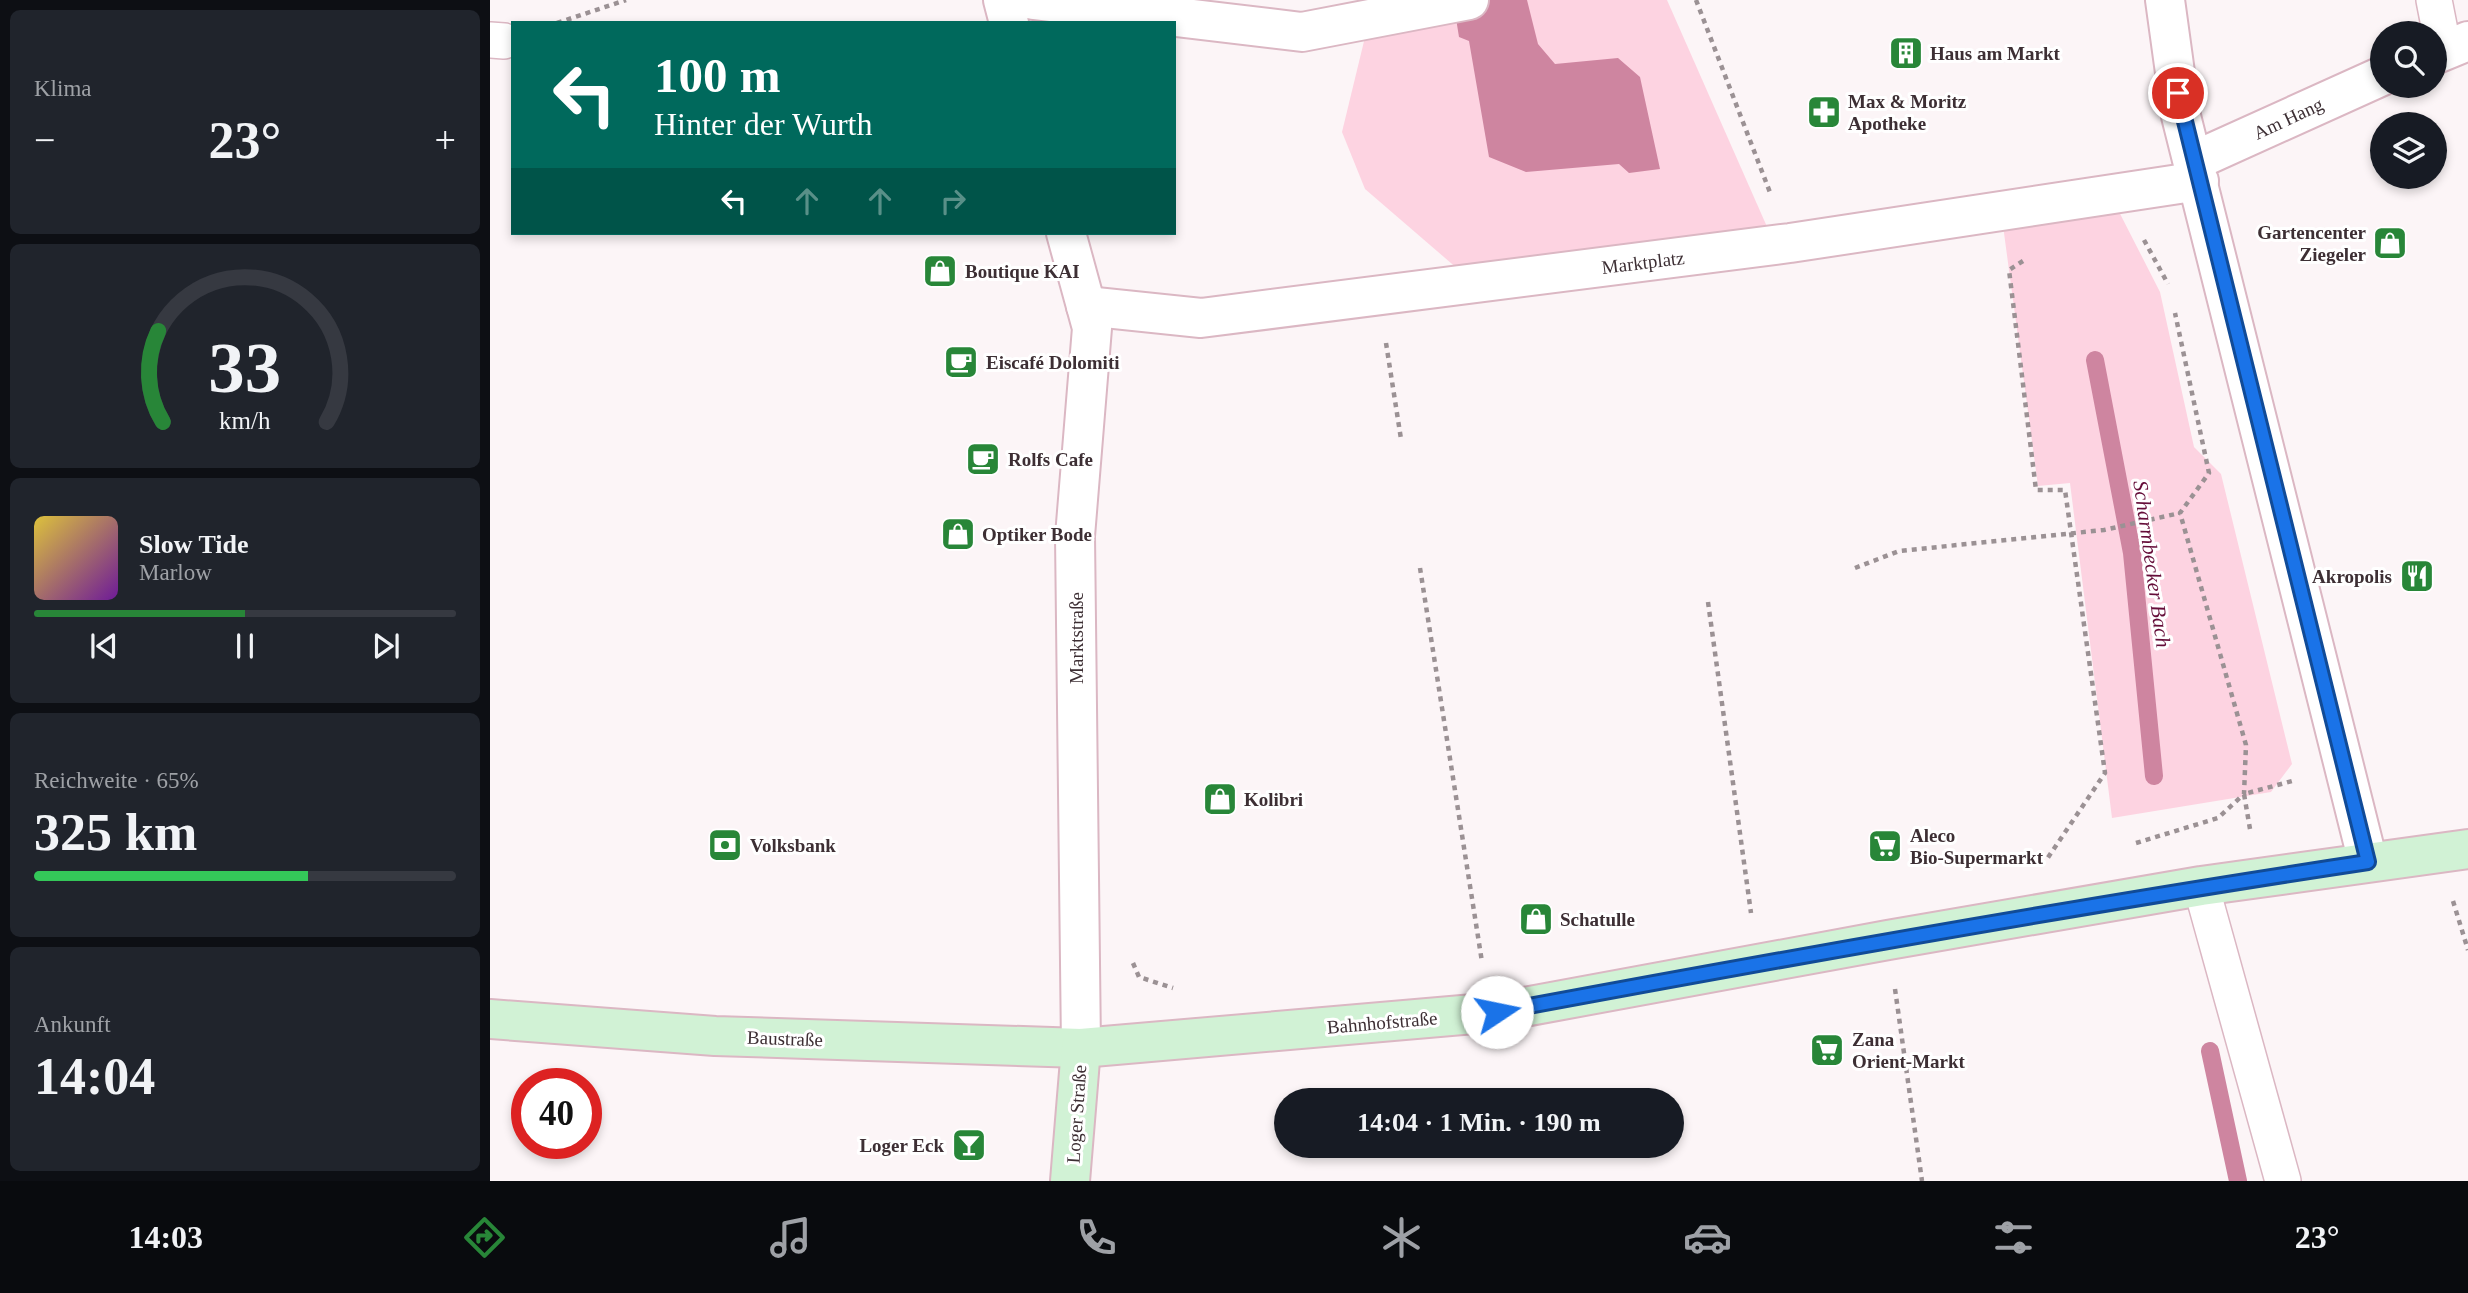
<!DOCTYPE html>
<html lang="de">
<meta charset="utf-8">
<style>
body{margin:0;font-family:"Times New Roman",serif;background:#20242c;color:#f1f3f6;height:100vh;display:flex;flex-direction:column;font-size:26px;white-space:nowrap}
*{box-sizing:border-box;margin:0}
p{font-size:23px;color:#9ea1a6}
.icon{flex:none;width:38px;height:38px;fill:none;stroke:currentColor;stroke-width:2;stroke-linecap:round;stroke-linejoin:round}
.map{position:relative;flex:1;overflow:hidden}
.details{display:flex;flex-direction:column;gap:10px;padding:10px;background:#0d0f14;width:490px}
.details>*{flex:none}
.banner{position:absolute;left:21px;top:21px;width:665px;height:214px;border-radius:0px;box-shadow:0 4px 10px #0003;background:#00695c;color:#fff;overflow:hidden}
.buttons{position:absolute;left:1880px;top:21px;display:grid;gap:14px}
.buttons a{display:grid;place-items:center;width:77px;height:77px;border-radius:50%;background:#171b24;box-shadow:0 4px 10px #0003;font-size:35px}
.speed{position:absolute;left:21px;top:1068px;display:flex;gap:14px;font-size:35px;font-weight:700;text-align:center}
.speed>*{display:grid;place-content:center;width:91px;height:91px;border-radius:50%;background:#171b24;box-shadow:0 4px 10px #0003;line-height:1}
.speed .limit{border:10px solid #d22;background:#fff;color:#111}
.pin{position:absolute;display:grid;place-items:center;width:60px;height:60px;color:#fff;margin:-30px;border:4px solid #fff;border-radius:50%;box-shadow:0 2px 7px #0007}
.me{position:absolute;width:77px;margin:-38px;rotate:79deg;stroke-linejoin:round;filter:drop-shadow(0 0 5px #0008)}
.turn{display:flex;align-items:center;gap:24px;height:147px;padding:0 28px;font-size:32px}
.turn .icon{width:91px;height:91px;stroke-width:2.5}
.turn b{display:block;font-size:49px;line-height:60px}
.lanes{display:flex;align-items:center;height:66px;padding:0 28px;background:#0003;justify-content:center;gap:35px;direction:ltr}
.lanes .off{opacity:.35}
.big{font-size:52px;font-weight:700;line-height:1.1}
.details .widget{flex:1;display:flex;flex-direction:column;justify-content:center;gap:10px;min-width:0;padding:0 24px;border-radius:10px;background:#20242c}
.details .dial{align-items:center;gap:0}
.dial svg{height:182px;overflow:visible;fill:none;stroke:#363941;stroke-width:7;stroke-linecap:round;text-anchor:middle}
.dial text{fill:#f1f3f6;stroke:none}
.song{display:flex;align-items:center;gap:21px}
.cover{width:84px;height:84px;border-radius:10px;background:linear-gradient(135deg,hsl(50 70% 55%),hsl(280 70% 35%))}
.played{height:7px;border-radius:4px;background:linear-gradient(90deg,#288638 50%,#363941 50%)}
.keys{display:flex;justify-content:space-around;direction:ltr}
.heat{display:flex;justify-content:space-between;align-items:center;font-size:38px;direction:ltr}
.charge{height:10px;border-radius:5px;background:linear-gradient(90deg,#34c759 65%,#363941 0)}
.trip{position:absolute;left:784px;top:1088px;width:410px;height:70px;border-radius:35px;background:#171b24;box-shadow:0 4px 10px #0003;font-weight:700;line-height:70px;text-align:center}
.tabs{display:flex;height:112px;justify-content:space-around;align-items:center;background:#090b0e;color:#9ea1a6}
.tabs .icon{width:49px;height:49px}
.tabs .selected{color:#288638}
.tabs b{font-size:32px;color:#f1f3f6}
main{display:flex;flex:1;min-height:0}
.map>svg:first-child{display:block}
.green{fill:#fdd3e1}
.water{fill:#ce85a0}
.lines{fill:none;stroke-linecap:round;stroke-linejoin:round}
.stream{stroke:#ce85a0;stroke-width:18}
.lane-casing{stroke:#dbb7c3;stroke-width:38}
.street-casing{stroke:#dbb7c3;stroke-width:42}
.secondary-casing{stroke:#dbb7c3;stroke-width:42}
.path{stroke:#9b9194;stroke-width:4.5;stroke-dasharray:5 5;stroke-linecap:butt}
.lane{stroke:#fff;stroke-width:35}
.street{stroke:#fff;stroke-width:38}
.secondary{stroke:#d1f2d5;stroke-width:38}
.route-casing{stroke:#114b97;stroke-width:18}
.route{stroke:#1a73e8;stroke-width:12}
.labels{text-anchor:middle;stroke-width:6;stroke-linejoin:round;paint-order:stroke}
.poi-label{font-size:19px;font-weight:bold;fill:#3d2f34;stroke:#fff;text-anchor:start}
.street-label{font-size:19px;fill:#3d2f34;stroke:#fff}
.water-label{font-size:21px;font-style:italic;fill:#650d39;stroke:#fff}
</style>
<main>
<section class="details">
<div class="widget"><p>Klima</p>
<div class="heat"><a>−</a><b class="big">23°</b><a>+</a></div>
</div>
<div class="widget dial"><svg viewBox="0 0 100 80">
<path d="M14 69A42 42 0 1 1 86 69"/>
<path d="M14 69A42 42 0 0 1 12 29" stroke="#288638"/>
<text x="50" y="56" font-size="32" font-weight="700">33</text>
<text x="50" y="72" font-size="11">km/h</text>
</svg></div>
<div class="widget">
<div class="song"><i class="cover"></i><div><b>Slow Tide</b><p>Marlow</p></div></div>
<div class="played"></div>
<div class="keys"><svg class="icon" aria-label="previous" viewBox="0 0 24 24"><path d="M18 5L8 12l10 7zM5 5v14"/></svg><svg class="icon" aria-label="pause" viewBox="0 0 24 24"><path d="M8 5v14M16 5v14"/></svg><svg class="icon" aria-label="next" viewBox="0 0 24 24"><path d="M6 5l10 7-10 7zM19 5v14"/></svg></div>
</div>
<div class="widget"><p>Reichweite · 65%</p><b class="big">325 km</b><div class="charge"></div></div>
<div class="widget"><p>Ankunft</p><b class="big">14:04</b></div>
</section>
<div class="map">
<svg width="1978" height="1181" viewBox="0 0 1978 1181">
<rect width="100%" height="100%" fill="#fcf5f7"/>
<g class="green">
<polygon points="884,0 1177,0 1278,229 969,270 875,189 852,132"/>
<polygon points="1623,200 1670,292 1704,447 1731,474 1802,764 1781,792 1622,818 1580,483 1548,486 1512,218"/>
</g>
<polygon class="water" points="963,0 1037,0 1048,44 1065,64 1128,58 1150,77 1170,169 1139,173 1129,164 1036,172 999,157 979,41 969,37"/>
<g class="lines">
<g class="stream">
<polyline points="1605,360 1642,553 1664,776"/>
<polyline points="1720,1051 1748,1181"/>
</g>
<g class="lane-casing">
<g id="lane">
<polyline points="1944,0 1954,51"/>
<polyline points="0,40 14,41"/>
<polyline points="1711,886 1793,1181"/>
</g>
</g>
<g class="street-casing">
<g id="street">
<polyline points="513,0 519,23"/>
<polyline points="543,0 812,32 979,0"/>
<polyline points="1675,0 1691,116 1878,862"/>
<polyline points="1944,55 1978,41"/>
<polyline points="1704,161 1892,76"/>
<polyline points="576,233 602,328 585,536 591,1048"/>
<polyline points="596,306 711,318 1300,243 1709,181"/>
</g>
</g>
<g class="secondary-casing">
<g id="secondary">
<polyline points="0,1019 225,1036 591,1048 1007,1012 1398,940 1711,886 1978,849"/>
<polyline points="580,1181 591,1048"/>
</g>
</g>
<g class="path">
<polyline points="1206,0 1281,195"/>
<polyline points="67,23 136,0"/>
<polyline points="1654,240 1678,284"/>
<polyline points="1533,261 1519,270 1546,490 1575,490 1615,773 1557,859"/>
<polyline points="896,343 911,439"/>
<polyline points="930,568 992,962"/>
<polyline points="1365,568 1409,551 1614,530 1690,513"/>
<polyline points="1218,602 1261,913"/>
<polyline points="1760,829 1754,794 1806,780"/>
<polyline points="1646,843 1728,818 1754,794 1756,745 1690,513 1719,473 1685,313"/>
<polyline points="1963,901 1978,950"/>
<polyline points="643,963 649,977 683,988"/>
<polyline points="1405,989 1432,1181"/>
</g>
<use href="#lane" class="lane"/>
<use href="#street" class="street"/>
<use href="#secondary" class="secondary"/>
</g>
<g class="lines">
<g class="route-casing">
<path id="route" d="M1007,1012c289,-54 579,-106 871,-150l-190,-769"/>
</g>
<use href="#route" class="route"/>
</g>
<defs>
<g id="building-square" transform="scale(1.75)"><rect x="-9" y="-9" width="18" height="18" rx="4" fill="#288638" stroke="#fff"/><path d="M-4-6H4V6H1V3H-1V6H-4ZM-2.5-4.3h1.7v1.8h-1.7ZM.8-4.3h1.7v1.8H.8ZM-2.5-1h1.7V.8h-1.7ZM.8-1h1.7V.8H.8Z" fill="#fff"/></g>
<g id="pharmacy-square" transform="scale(1.75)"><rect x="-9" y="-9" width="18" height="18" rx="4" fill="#288638" stroke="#fff"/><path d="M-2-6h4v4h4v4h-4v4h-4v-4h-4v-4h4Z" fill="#fff"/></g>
<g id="shop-square" transform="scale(1.75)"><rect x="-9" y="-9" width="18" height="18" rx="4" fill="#288638" stroke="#fff"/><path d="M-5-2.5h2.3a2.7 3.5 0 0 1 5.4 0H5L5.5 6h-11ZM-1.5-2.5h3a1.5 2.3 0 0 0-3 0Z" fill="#fff"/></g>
<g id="cafe-square" transform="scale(1.75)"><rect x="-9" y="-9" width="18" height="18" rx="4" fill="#288638" stroke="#fff"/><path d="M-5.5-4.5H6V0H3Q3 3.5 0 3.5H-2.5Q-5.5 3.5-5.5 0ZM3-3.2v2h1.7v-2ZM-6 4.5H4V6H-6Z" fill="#fff"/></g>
<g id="restaurant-square" transform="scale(1.75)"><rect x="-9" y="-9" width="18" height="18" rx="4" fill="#288638" stroke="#fff"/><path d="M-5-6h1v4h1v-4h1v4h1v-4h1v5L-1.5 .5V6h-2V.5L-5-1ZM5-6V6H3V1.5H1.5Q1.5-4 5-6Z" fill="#fff"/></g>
<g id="bank-square" transform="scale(1.75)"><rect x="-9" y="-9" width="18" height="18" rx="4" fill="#288638" stroke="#fff"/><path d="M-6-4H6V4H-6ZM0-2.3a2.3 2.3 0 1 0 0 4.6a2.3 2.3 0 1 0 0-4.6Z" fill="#fff"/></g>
<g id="supermarket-square" transform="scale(1.75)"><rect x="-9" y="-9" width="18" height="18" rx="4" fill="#288638" stroke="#fff"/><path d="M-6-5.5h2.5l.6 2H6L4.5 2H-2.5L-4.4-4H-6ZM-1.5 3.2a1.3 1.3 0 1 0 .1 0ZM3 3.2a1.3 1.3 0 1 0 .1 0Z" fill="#fff"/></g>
<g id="bar-square" transform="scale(1.75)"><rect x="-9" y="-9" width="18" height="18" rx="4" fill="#288638" stroke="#fff"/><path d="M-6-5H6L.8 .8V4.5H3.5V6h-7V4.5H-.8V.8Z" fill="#fff"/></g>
</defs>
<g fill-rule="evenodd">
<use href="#building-square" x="1416" y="53"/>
<use href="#pharmacy-square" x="1334" y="112"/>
<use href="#shop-square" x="1900" y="243"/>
<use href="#shop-square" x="450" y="271"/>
<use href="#cafe-square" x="471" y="362"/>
<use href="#cafe-square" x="493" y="459"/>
<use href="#shop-square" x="468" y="534"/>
<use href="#restaurant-square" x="1927" y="576"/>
<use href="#shop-square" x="730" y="799"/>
<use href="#bank-square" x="235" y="845"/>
<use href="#supermarket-square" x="1395" y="846"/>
<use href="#shop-square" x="1046" y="919"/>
<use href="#supermarket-square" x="1337" y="1050"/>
<use href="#bar-square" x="479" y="1145"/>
</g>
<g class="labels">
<g class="poi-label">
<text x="1440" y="60">Haus am Markt</text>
<text x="1358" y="108">Max &amp; Moritz<tspan x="1358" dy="22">Apotheke</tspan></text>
<text x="1876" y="239" text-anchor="end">Gartencenter<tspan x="1876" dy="22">Ziegeler</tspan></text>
<text x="475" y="278">Boutique KAI</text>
<text x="496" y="369">Eiscafé Dolomiti</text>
<text x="518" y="466">Rolfs Cafe</text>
<text x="492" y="541">Optiker Bode</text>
<text x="1902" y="583" text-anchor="end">Akropolis</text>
<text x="754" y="806">Kolibri</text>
<text x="1420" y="842">Aleco<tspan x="1420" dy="22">Bio-Supermarkt</tspan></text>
<text x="260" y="852">Volksbank</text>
<text x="1070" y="926">Schatulle</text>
<text x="1362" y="1046">Zana<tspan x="1362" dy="22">Orient-Markt</tspan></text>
<text x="454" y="1152" text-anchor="end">Loger Eck</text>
</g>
<g class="street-label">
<text transform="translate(1798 118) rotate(-25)" y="7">Am Hang</text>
<text transform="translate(1153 262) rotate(-7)" y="7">Marktplatz</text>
<text transform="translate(586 638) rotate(-90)" y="7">Marktstraße</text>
<text transform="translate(892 1022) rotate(-5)" y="7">Bahnhofstraße</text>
<text transform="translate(295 1038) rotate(2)" y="7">Baustraße</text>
<text transform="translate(586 1114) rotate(-86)" y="7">Loger Straße</text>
</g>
<g class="water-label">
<text transform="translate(1662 564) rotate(82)" y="7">Scharmbecker Bach</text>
</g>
</g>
</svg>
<div class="buttons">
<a><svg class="icon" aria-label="search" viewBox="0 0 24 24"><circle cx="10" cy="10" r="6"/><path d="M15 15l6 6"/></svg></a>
<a><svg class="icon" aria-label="layers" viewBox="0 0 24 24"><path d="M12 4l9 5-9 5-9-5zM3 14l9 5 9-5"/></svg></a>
</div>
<div class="speed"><div class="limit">40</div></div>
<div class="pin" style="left:1688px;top:93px;background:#d93025"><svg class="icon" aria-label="arrive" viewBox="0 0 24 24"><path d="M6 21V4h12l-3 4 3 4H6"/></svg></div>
<svg class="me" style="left:1007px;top:1012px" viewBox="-20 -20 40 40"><circle r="19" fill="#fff"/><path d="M0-13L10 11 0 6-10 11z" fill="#1a73e8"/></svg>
<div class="trip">14:04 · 1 Min. · 190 m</div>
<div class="banner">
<div class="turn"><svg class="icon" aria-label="left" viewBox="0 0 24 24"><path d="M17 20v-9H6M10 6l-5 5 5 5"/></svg><div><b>100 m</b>Hinter der Wurth</div></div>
<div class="lanes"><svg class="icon" aria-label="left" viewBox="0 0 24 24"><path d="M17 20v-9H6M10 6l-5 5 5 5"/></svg><svg class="icon off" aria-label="ahead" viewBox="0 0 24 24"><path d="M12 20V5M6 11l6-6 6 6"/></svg><svg class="icon off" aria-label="ahead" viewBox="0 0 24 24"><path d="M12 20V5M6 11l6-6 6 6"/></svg><svg class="icon off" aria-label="right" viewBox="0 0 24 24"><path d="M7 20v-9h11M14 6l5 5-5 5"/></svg></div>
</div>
</div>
</main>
<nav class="tabs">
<b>14:03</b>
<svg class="icon selected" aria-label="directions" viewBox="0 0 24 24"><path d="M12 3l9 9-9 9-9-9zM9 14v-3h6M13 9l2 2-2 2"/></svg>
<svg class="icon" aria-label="music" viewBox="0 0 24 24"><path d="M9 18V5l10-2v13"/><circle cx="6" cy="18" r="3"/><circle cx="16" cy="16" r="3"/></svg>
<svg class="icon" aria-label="phone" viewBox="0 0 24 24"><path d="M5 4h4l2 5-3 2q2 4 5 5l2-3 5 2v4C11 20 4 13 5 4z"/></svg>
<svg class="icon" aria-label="climate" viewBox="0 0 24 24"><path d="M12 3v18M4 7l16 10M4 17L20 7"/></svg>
<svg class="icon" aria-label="car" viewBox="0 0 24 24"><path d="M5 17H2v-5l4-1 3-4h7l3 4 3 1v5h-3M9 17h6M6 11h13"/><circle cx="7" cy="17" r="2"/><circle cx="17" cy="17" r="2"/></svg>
<svg class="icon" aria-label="filters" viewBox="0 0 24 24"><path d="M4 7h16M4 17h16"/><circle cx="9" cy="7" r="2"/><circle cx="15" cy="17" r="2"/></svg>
<b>23°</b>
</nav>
